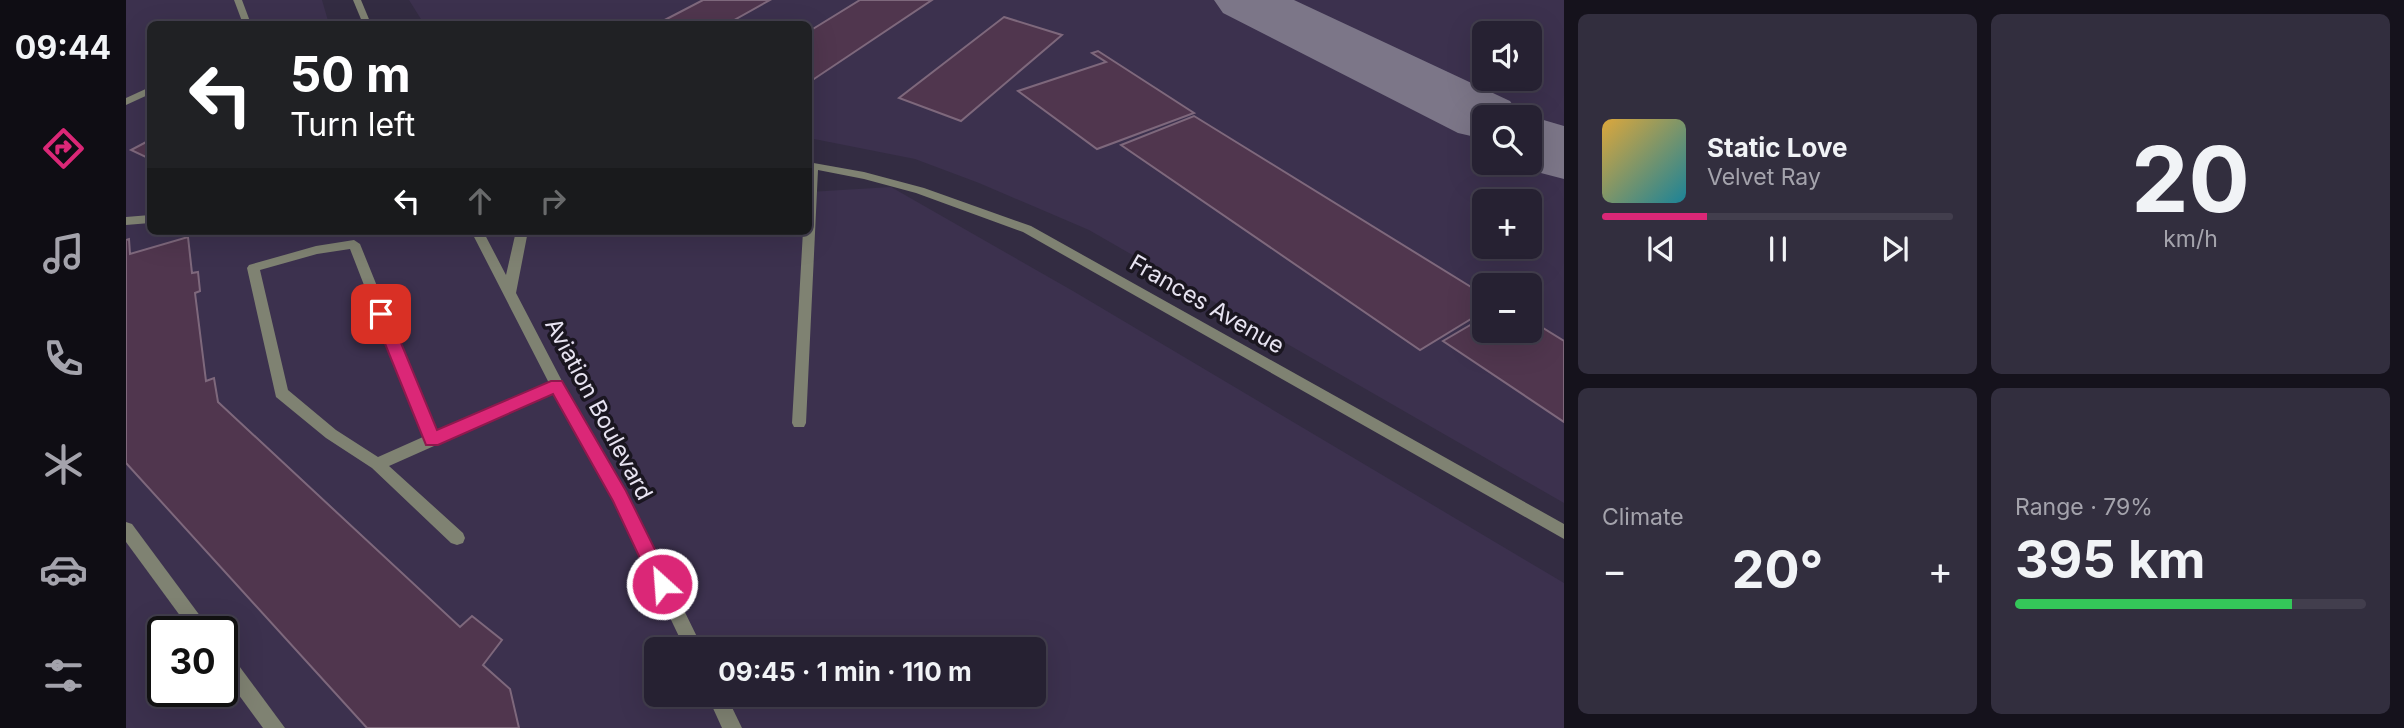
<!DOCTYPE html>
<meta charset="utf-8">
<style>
body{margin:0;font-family:Inter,sans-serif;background:#322e3e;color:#f1f3f6;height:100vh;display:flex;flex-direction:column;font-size:26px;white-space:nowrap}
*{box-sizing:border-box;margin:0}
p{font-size:23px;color:#a4a3ac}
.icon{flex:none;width:38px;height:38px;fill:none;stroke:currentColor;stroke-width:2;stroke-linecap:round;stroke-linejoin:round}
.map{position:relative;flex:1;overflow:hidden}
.drawer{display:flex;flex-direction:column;gap:14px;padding:14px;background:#15121c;width:840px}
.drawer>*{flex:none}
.banner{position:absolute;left:21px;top:21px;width:665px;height:214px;border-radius:10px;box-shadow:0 7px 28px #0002,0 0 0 2px #423e4d;background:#202124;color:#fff;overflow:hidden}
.fabs{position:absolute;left:1346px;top:21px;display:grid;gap:14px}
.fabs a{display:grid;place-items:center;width:70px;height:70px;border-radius:10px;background:#262132;box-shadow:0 7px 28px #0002,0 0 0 2px #423e4d;font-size:35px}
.speed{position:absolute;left:21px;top:616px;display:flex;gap:14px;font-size:35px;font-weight:700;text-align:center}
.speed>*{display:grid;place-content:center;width:91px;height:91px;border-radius:50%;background:#262132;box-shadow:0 7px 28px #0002,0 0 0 2px #423e4d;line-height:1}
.speed .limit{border:4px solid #111;border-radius:10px;background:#fff;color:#111}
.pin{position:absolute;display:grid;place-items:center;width:60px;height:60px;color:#fff;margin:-30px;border-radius:14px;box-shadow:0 4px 10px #0006}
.me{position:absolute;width:77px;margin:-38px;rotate:334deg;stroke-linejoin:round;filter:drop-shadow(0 0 5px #0008)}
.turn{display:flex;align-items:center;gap:24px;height:147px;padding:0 28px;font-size:32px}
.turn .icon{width:91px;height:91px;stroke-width:2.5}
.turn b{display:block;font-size:49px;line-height:60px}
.lanes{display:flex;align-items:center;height:66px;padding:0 28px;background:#0003;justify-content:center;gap:35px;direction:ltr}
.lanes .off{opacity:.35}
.big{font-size:52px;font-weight:700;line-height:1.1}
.drawer .tile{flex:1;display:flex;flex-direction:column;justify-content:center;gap:10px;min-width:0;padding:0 24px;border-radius:10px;background:#322e3e}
.drawer .dial{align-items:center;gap:0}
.dial b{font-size:91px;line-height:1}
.song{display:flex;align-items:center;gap:21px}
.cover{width:84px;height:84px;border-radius:10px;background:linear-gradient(135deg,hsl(40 70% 55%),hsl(190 70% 35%))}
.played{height:7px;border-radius:4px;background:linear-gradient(90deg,#db2777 30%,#423e4d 30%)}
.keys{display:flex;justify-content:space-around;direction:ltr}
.heat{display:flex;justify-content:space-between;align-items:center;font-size:38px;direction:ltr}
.charge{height:10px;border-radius:5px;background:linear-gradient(90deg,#34c759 79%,#423e4d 0)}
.drawer .tiles{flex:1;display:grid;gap:14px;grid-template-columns:repeat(2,1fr)}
.trip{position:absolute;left:518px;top:637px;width:402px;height:70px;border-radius:10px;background:#262132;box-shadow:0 7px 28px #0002,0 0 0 2px #423e4d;font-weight:700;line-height:70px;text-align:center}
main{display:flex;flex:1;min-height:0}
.menu{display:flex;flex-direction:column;width:126px;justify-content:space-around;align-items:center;background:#0f0d14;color:#a4a3ac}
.menu .icon{width:49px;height:49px}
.menu .current{color:#db2777}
.menu b{font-size:32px;color:#f1f3f6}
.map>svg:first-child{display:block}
.built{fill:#3c314e;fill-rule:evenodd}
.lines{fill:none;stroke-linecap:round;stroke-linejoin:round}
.taxiway{fill:#7c7688;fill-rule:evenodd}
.building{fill:#50364e;stroke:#7e687c;stroke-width:2}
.lane{fill:#7f8272;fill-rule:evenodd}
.street{fill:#7f8272;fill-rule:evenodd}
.route{fill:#db2777;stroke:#8e194d;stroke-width:2}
.labels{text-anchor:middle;stroke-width:7;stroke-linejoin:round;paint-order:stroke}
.street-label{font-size:23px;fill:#e7e3f1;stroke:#1a1620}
</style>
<main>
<nav class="menu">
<b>09:44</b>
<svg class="icon current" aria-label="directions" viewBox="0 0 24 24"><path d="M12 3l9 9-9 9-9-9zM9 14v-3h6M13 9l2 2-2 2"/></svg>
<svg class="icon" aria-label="music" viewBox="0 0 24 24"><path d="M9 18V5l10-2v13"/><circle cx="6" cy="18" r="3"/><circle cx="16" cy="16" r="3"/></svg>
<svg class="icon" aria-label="phone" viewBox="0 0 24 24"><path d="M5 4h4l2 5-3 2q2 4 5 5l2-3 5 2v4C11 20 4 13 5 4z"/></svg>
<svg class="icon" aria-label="climate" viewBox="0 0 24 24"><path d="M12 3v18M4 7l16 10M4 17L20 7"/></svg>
<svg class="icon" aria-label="car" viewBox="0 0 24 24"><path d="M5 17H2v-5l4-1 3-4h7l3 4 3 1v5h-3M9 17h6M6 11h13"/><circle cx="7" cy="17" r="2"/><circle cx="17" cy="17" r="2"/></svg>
<svg class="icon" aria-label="filters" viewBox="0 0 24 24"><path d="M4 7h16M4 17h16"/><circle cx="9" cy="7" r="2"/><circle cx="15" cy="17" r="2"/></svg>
</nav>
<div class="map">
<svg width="1438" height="728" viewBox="0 0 1438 728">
<rect width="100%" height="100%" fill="#332c42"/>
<g class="built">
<path d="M0,0h196l7,24h-179v207h237l1,2 420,-2 1,-39 82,-5 182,104 491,292v145h-1438zM37,632h59v59h-59zM530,649h378v46h-378z"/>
<path d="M283,0h1155v503l-475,-273 -110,-47 -64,-24 -106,-21 -1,-114h-384zM1358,33h46v46h-46zM1358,117h46v46h-46zM1358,201h46v46h-46zM1358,285h46v46h-46z"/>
</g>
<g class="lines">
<g class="taxiway">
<polygon points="1088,0 1168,0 1384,101 1395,117 1358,117 1358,139 1332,133 1097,13"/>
<polygon points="1404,116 1438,126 1438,179 1411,172 1392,163 1404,163 1404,117 1400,117"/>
</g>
</g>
<g class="building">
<polygon points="577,0 644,0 601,24 531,24"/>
<polygon points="734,0 806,0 682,83 682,32"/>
<polygon points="878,17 936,35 835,121 773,98"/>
<polygon points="972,51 1068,113 971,149 892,91 980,62 966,53"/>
<polygon points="1068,116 1358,295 1358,311 1294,350 995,145"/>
<polygon points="24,140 24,159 5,150"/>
<polygon points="62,237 66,273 72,272 74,291 69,293 80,381 88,378 92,402 334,627 346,616 376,640 357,665 384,689 393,728 241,728 0,463 0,240 3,239 4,254"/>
<polygon points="1358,317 1358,331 1404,331 1404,320 1438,341 1438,422 1317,341"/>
</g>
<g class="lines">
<g class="lane">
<polygon points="108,0 116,0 125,24 117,24"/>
<polygon points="24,87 24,94 0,105 0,98"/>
<path d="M228,240l6,4 76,188 116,-51h10l2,4 -2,4 -173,77 74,67 2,5 -2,5 -6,2 -6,-2 -79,-75 -46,-30 -50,-41 -29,-129 2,-3 67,-19zM224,249l73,188 -45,20 -42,-27 -48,-40 -28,-120 57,-16z"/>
</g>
<g class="street">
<polygon points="227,0 235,0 245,24 237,24"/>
<polygon points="682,162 738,172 798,188 905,226 1438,524 1438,539 897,232 790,193 738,179 692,170 680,423 678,427 668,427 666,423 677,231 682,231"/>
<polygon points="24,215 24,223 0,225 0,217"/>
<polygon points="345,231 357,231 380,275 390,231 402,231 390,293 437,383 500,492 577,649 559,649 488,501 424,385"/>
<polygon points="0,522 6,524 86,632 66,632 0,542"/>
<polygon points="96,648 102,651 159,728 137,728 96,672"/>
<polygon points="581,695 600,695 616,728 596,728"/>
</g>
</g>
<polygon class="route" points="255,308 263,314 311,430 425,381 436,381 500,491 546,584 543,590 536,593 529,590 487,501 427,394 312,445 300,445 247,314"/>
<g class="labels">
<g class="street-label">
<text transform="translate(1081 304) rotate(30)" y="8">Frances Avenue</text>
<text transform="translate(473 409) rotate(62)" y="8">Aviation Boulevard</text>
</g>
</g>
</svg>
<div class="fabs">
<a><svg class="icon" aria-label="sound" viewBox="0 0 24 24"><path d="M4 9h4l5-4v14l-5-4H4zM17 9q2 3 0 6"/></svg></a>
<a><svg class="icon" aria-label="search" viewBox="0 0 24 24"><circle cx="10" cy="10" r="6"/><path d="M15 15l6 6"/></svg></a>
<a>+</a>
<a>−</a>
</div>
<div class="speed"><div class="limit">30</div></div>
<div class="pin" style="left:255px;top:314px;background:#d93025"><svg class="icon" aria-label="arrive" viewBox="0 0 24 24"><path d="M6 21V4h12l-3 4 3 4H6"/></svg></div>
<svg class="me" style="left:536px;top:584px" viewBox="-20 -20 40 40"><circle r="17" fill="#db2777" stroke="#fff" stroke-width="3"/><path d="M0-11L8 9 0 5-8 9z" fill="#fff"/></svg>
<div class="trip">09:45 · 1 min · 110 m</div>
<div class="banner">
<div class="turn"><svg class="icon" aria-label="left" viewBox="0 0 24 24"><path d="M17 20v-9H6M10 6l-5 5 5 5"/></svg><div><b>50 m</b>Turn left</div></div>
<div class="lanes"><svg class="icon" aria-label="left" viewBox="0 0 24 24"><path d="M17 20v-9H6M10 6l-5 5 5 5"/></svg><svg class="icon off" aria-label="ahead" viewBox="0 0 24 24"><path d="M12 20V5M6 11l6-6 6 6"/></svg><svg class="icon off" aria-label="right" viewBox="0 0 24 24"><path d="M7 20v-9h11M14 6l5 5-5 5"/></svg></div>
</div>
</div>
<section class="drawer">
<div class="tiles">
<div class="tile">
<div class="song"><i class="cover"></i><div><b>Static Love</b><p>Velvet Ray</p></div></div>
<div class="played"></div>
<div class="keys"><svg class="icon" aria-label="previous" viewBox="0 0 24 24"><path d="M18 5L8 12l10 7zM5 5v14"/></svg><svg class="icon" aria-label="pause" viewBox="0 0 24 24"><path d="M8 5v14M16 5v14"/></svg><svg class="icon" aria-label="next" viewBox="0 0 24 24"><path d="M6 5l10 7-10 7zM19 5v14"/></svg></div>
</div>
<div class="tile dial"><b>20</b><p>km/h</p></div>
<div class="tile"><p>Climate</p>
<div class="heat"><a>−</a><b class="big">20°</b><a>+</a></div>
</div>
<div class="tile"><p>Range · 79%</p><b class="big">395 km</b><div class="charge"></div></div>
</div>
</section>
</main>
